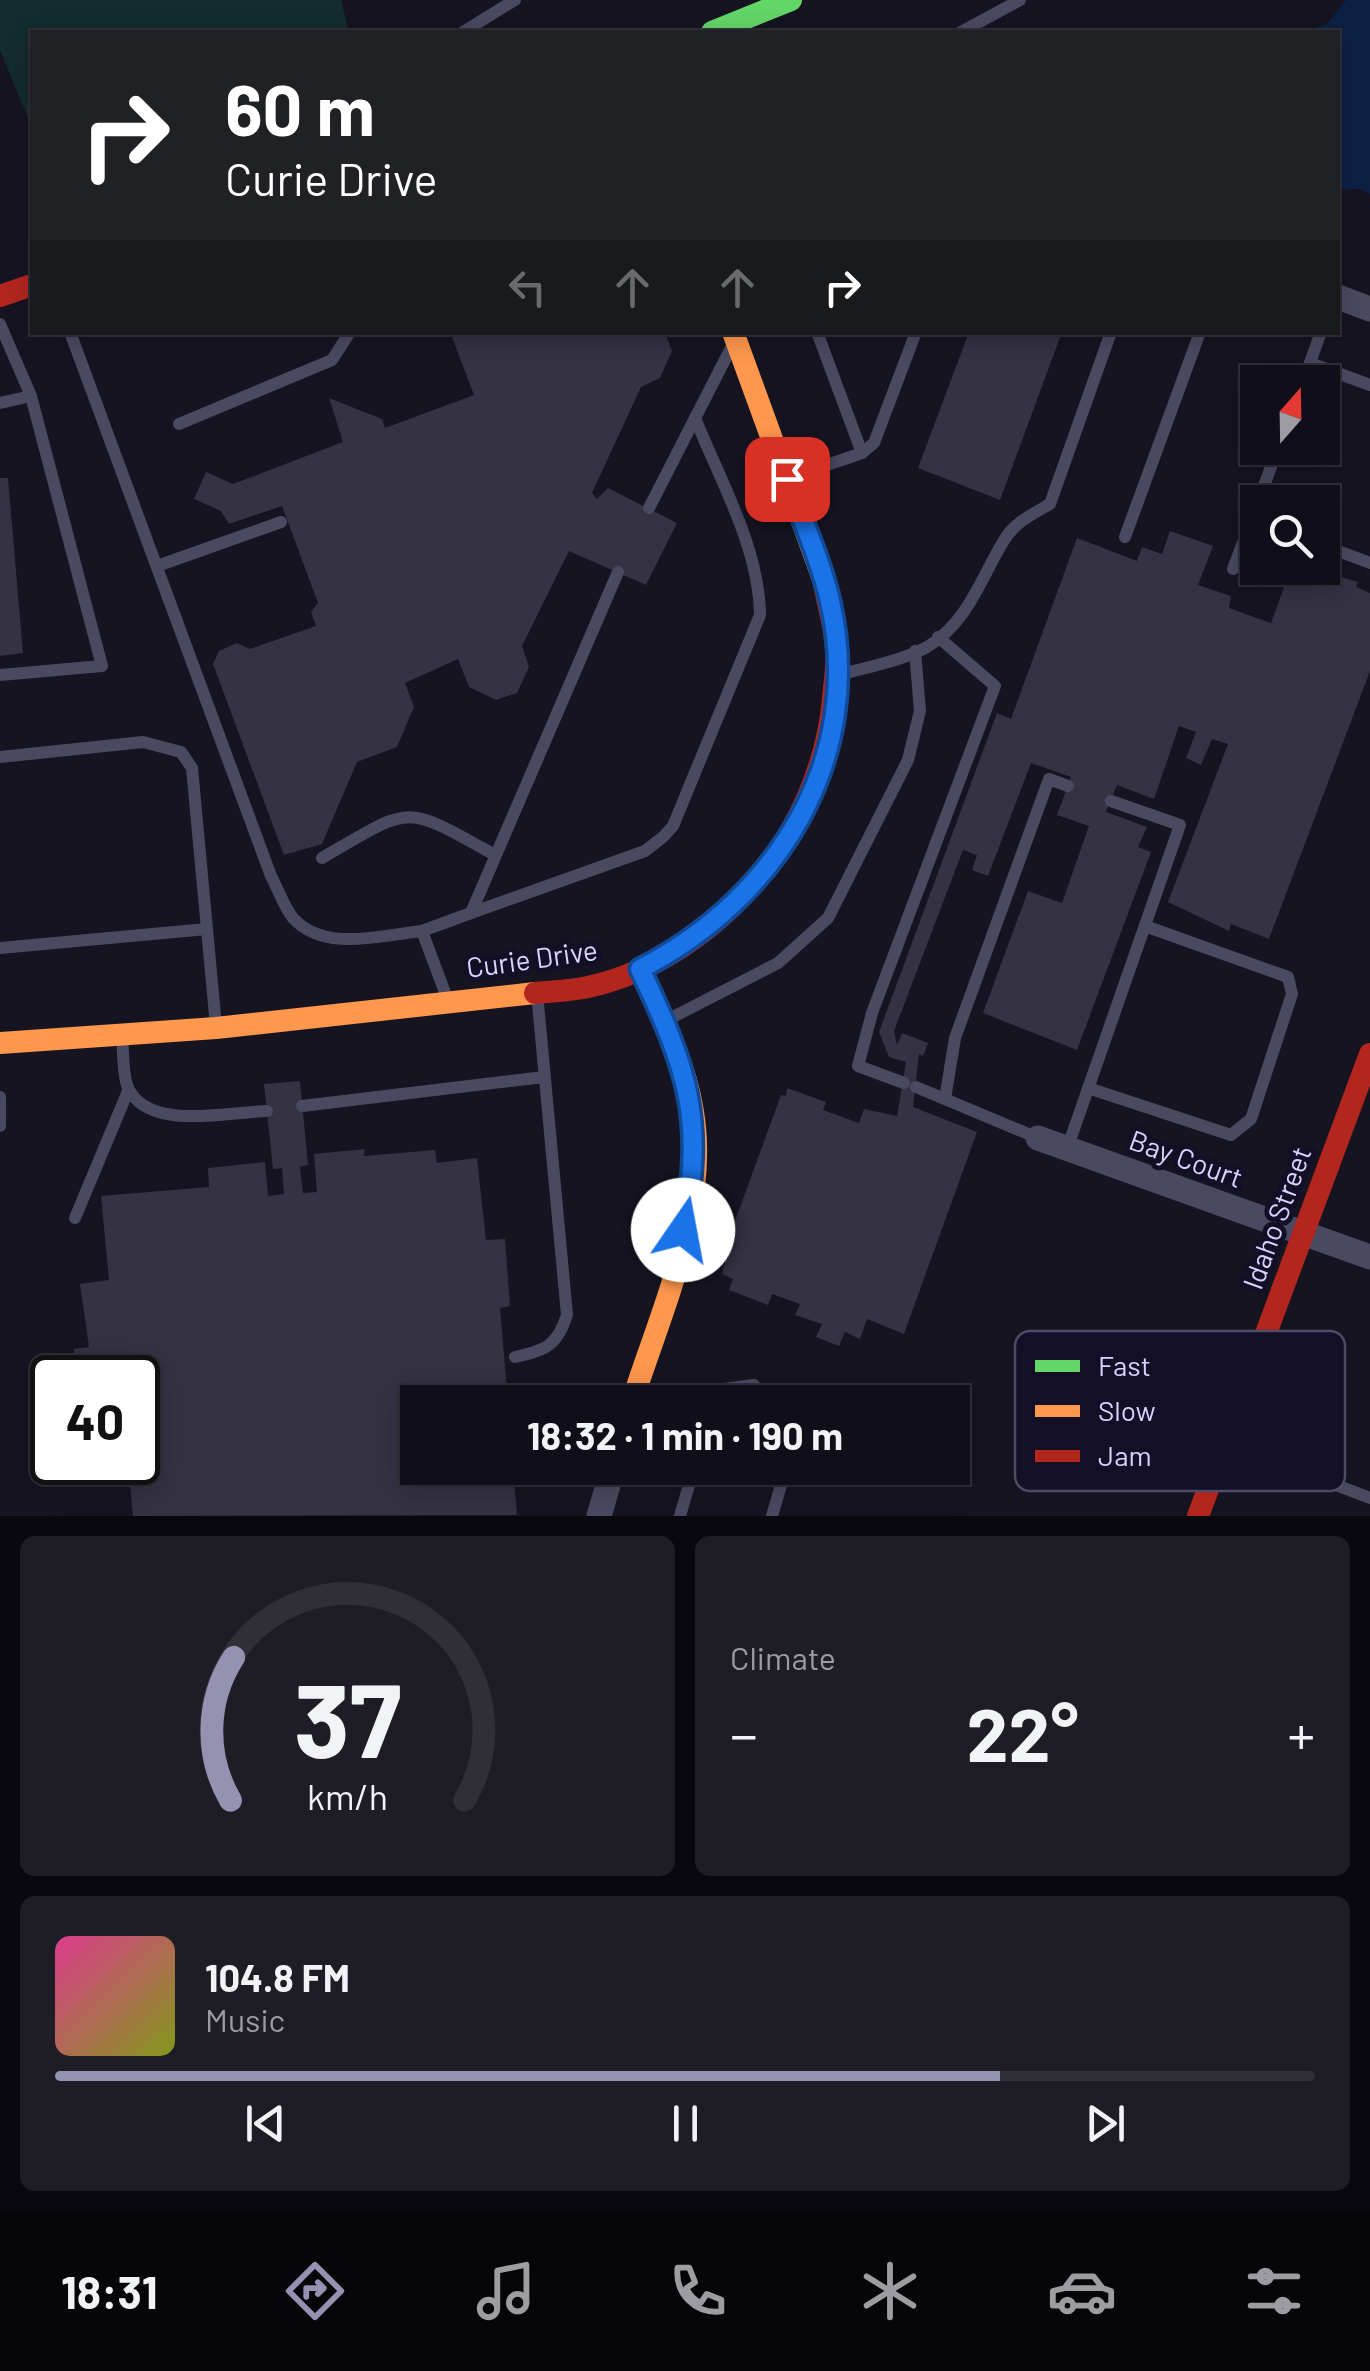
<!DOCTYPE html>
<meta charset="utf-8">
<style>
body{margin:0;font-family:Barlow,sans-serif;background:#1e1d26;color:#f1f3f6;height:100vh;display:flex;flex-direction:column;font-size:38px;white-space:nowrap}
*{box-sizing:border-box;margin:0}
p{font-size:32px;color:#9c9ca2}
.icon{flex:none;width:55px;height:55px;fill:none;stroke:currentColor;stroke-width:2;stroke-linecap:round;stroke-linejoin:round}
.map{position:relative;height:1516px;overflow:hidden}
.panel{display:flex;flex-direction:column;gap:20px;padding:20px;background:#09080e;flex:1}
.panel>*{flex:none}
.top-card{position:absolute;left:30px;top:30px;width:1310px;height:305px;border-radius:0px;box-shadow:0 5px 25px #0003,0 0 0 2px #302f38;background:#202124;color:#fff;overflow:hidden}
.needle{width:65px;rotate:20deg}
.controls{position:absolute;left:1240px;top:365px;display:grid;gap:20px}
.controls a{display:grid;place-items:center;width:100px;height:100px;border-radius:0px;background:#100f19;box-shadow:0 5px 25px #0003,0 0 0 2px #302f38;font-size:50px}
.speed{position:absolute;left:30px;top:1355px;display:flex;gap:20px;font-size:50px;font-weight:700;text-align:center}
.speed>*{display:grid;place-content:center;width:130px;height:130px;border-radius:50%;background:#100f19;box-shadow:0 5px 25px #0003,0 0 0 2px #302f38;line-height:1}
.speed .limit{border:5px solid #111;border-radius:15px;background:#fff;color:#111}
.pin{position:absolute;display:grid;place-items:center;width:85px;height:85px;color:#fff;margin:-42px;border-radius:20px;box-shadow:0 5px 15px #0006}
.me{position:absolute;width:110px;margin:-55px;rotate:12deg;stroke-linejoin:round;filter:drop-shadow(0 0 8px #0008)}
.turn{display:flex;align-items:center;gap:35px;height:210px;padding:0 30px;font-size:45px}
.turn .icon{width:130px;height:130px;stroke-width:2.5}
.turn b{display:block;font-size:70px;line-height:85px}
.lanes{display:flex;align-items:center;height:95px;padding:0 30px;background:#0003;justify-content:center;gap:50px;direction:ltr}
.lanes .off{opacity:.35}
.big{font-size:75px;font-weight:700;line-height:1.1}
.panel .card{flex:1;display:flex;flex-direction:column;justify-content:center;gap:15px;min-width:0;padding:0 35px;border-radius:15px;background:#1e1d26}
.panel .dial{align-items:center;gap:0}
.dial svg{height:260px;overflow:visible;fill:none;stroke:#302f38;stroke-width:7;stroke-linecap:round;text-anchor:middle}
.dial text{fill:#f1f3f6;stroke:none}
.song{display:flex;align-items:center;gap:30px}
.cover{width:120px;height:120px;border-radius:15px;background:linear-gradient(135deg,hsl(330 70% 55%),hsl(70 70% 35%))}
.played{height:10px;border-radius:5px;background:linear-gradient(90deg,#9591b1 75%,#302f38 75%)}
.keys{display:flex;justify-content:space-around;direction:ltr}
.heat{display:flex;justify-content:space-between;align-items:center;font-size:55px;direction:ltr}
.panel .tiles{flex:1;display:grid;gap:20px;grid-template-columns:1fr 1fr}
.card:last-child{grid-column:span 2}
.trip{position:absolute;left:400px;top:1385px;width:570px;height:100px;border-radius:0px;background:#100f19;box-shadow:0 5px 25px #0003,0 0 0 2px #302f38;font-weight:700;line-height:100px;text-align:center}
.dock{display:flex;height:160px;justify-content:space-around;align-items:center;background:#06060a;color:#9c9ca2}
.dock .icon{width:70px;height:70px}
.dock .active{color:#9591b1}
.dock b{font-size:45px;color:#f1f3f6}
.map>svg:first-child{display:block}
.green{fill:#132c2d}
.water{fill:#0d2144}
.building{fill:#343243}
.lines{fill:none;stroke-linecap:round;stroke-linejoin:round}
.lane{stroke:#4a4962;stroke-width:12}
.street{stroke:#4a4962;stroke-width:25}
.fast{stroke:#63d668;stroke-width:22}
.slow{stroke:#ff974d;stroke-width:22}
.jam{stroke:#b3261e;stroke-width:22}
.route-casing{stroke:#114b97;stroke-width:25}
.route{stroke:#1a73e8;stroke-width:18}
.labels{text-anchor:middle;stroke-width:10;stroke-linejoin:round;paint-order:stroke}
.street-label{font-size:28px;fill:#d9d4ff;stroke:#130f26}
.key{fill:#130f26;stroke:#4e4a67;stroke-width:2.5}
.key-label{font-size:28px;fill:#d9d4ff}
</style>
<div class="map">
<svg width="1370" height="1516" viewBox="0 0 1370 1516">
<rect width="100%" height="100%" fill="#161421"/>
<polygon class="green" points="0,0 341,0 349,32 32,32 32,128 0,50"/>
<polygon class="water" points="1346,0 1370,0 1370,194 1359,189 1338,190 1338,32 1303,32 1327,24"/>
<g class="building">
<polygon points="450,332 666,335 672,351 660,378 641,387 592,493 597,499 608,488 677,523 646,585 569,551 522,646 529,667 517,693 496,700 469,687 458,659 405,683 414,707 397,747 357,762 322,844 284,855 213,664 219,651 237,643 250,649 316,626 311,612 318,603 282,506 229,524 221,511 194,499 206,472 233,484 343,442 329,398 382,419 385,428 474,395"/>
<polygon points="969,332 1062,332 1000,500 918,468"/>
<polygon points="0,478 8,478 23,653 0,656"/>
<polygon points="1170,531 1213,546 1198,585 1231,596 1229,608 1271,623 1291,568 1333,579 1334,575 1358,582 1356,587 1370,593 1370,671 1269,939 1231,924 1229,931 1168,902 1228,744 1212,739 1201,765 1186,758 1196,732 1179,726 1154,799 1117,785 1106,812 1147,827 1138,847 1151,852 1077,1050 983,1013 1028,891 1062,903 1089,826 1057,815 1071,777 1031,763 988,876 972,870 977,855 963,850 894,1031 897,1045 902,1033 928,1043 923,1056 919,1054 913,1107 977,1132 904,1334 867,1319 860,1339 845,1332 839,1346 816,1337 822,1324 795,1315 800,1304 772,1294 768,1305 729,1290 733,1279 722,1274 735,1221 781,1095 786,1096 787,1088 826,1102 823,1110 859,1123 864,1109 897,1116 906,1062 889,1057 879,1032 997,713 1011,719 1077,538 1137,561 1142,547 1162,554"/>
<polygon points="300,1081 308,1165 300,1167 303,1193 317,1192 314,1154 365,1149 364,1156 435,1150 437,1163 477,1158 486,1240 505,1239 510,1306 500,1308 508,1402 418,1402 418,1468 513,1468 517,1515 133,1516 128,1462 138,1462 138,1378 77,1378 74,1349 89,1347 80,1284 109,1280 101,1196 209,1187 208,1168 265,1162 268,1196 284,1194 282,1168 273,1169 264,1084"/>
</g>
<g class="lines">
<g class="lane">
<polyline points="463,32 515,0"/>
<polyline points="961,32 1020,0"/>
<polyline points="0,324 31,396 0,403"/>
<path d="M70,332l201,544c7,13 13,31 22,42 32,35 88,17 129,13"/>
<polyline points="817,332 862,453"/>
<polyline points="1310,363 1370,385"/>
<polyline points="1303,382 1321,332"/>
<polyline points="179,424 332,360 350,332"/>
<polyline points="789,478 862,453 874,443 916,332"/>
<polyline points="1258,502 1278,448"/>
<polyline points="649,508 732,346"/>
<polyline points="1125,537 1200,332"/>
<polyline points="1322,545 1370,563"/>
<polyline points="160,565 281,522"/>
<polyline points="1233,569 1258,503"/>
<polyline points="0,675 102,666 31,396"/>
<path d="M839,675c27,-8 63,-14 88,-28 41,-25 53,-67 76,-105 10,-19 30,-28 47,-38l61,-172"/>
<polyline points="0,757 143,742 181,752 192,768 216,1026"/>
<path d="M322,858c90,-52 80,-55 171,-4"/>
<path d="M471,913l174,-62 18,-14 10,-11 87,-211c-1,-68 -40,-135 -65,-197"/>
<polyline points="0,948 207,929"/>
<polyline points="447,998 422,931 471,913 618,572"/>
<polyline points="667,1020 778,963 828,918 908,760 920,711 915,651"/>
<path d="M122,1039c2,15 0,42 9,54 24,37 97,19 136,18"/>
<polyline points="904,1083 858,1066 872,1013 995,686 938,637"/>
<polyline points="916,1087 1038,1138"/>
<polyline points="1088,1088 1231,1135 1251,1119 1292,994 1288,977 1145,926"/>
<polyline points="0,1097 0,1126"/>
<polyline points="945,1099 955,1038 1049,779 1068,786"/>
<polyline points="302,1106 544,1077"/>
<polyline points="1067,1149 1180,825 1111,801"/>
<polyline points="75,1218 128,1091"/>
<path d="M515,1357c31,-7 42,-11 52,-42l-30,-322"/>
<polyline points="639,1387 688,1402"/>
<polyline points="789,1396 793,1402"/>
<polyline points="715,1402 724,1389 754,1385"/>
<polyline points="1228,1444 1370,1498"/>
<polyline points="680,1516 694,1468"/>
<polyline points="772,1516 786,1468"/>
</g>
<g class="street">
<polyline points="1338,297 1370,309"/>
<polyline points="1038,1138 1370,1257"/>
<polyline points="599,1516 613,1468"/>
</g>
<polyline class="fast" points="712,32 791,0"/>
<g class="slow">
<polyline points="733,332 823,579"/>
<polyline points="0,1043 216,1028 535,993"/>
<path d="M632,1402c29,-91 77,-193 61,-290 -8,-51 -32,-97 -54,-143"/>
</g>
<g class="jam">
<polyline points="0,296 32,285"/>
<path d="M535,993c17,-2 36,-2 53,-6 132,-30 233,-156 245,-288 1,-16 5,-36 3,-53 -2,-22 -9,-45 -13,-67"/>
<polyline points="1198,1516 1370,1054"/>
</g>
</g>
<g class="lines">
<g class="route-casing">
<path id="route" d="M683,1230c23,-110 4,-162 -43,-261 137,-70 226,-211 190,-368 -10,-42 -28,-82 -43,-122"/>
</g>
<use href="#route" class="route"/>
</g>
<g class="labels">
<g class="street-label">
<text transform="translate(532 959) rotate(-8)" y="10">Curie Drive</text>
<text transform="translate(1186 1159) rotate(20)" y="10">Bay Court</text>
<text transform="translate(1277 1218) rotate(-70)" y="10">Idaho Street</text>
</g>
</g>
<rect x="1015" y="1331" width="330" height="160" rx="15" class="key"/>
<rect x="1035" y="1360" width="45" height="12" fill="#63d668"/>
<rect x="1035" y="1405" width="45" height="12" fill="#ff974d"/>
<rect x="1035" y="1450" width="45" height="12" fill="#b3261e"/>
<g class="key-label">
<text x="1098" y="1376">Fast</text>
<text x="1098" y="1421">Slow</text>
<text x="1098" y="1466">Jam</text>
</g>
</svg>
<div class="controls">
<a><svg class="needle" viewBox="-14 -14 28 28"><path d="M0-13l5 13h-10z" fill="#e53935"/><path d="M0 13l5-13h-10z" fill="#9c9ca2"/></svg></a>
<a><svg class="icon" aria-label="search" viewBox="0 0 24 24"><circle cx="10" cy="10" r="6"/><path d="M15 15l6 6"/></svg></a>
</div>
<div class="speed"><div class="limit">40</div></div>
<div class="pin" style="left:787px;top:479px;background:#d93025"><svg class="icon" aria-label="arrive" viewBox="0 0 24 24"><path d="M6 21V4h12l-3 4 3 4H6"/></svg></div>
<svg class="me" style="left:683px;top:1230px" viewBox="-20 -20 40 40"><circle r="19" fill="#fff"/><path d="M0-13L10 11 0 6-10 11z" fill="#1a73e8"/></svg>
<div class="trip">18:32 · 1 min · 190 m</div>
<div class="top-card">
<div class="turn"><svg class="icon" aria-label="right" viewBox="0 0 24 24"><path d="M7 20v-9h11M14 6l5 5-5 5"/></svg><div><b>60 m</b>Curie Drive</div></div>
<div class="lanes"><svg class="icon off" aria-label="left" viewBox="0 0 24 24"><path d="M17 20v-9H6M10 6l-5 5 5 5"/></svg><svg class="icon off" aria-label="ahead" viewBox="0 0 24 24"><path d="M12 20V5M6 11l6-6 6 6"/></svg><svg class="icon off" aria-label="ahead" viewBox="0 0 24 24"><path d="M12 20V5M6 11l6-6 6 6"/></svg><svg class="icon" aria-label="right" viewBox="0 0 24 24"><path d="M7 20v-9h11M14 6l5 5-5 5"/></svg></div>
</div>
</div>
<section class="panel">
<div class="tiles">
<div class="card dial"><svg viewBox="0 0 100 80">
<path d="M14 69A42 42 0 1 1 86 69"/>
<path d="M14 69A42 42 0 0 1 15 25" stroke="#9591b1"/>
<text x="50" y="56" font-size="32" font-weight="700">37</text>
<text x="50" y="72" font-size="11">km/h</text>
</svg></div>
<div class="card"><p>Climate</p>
<div class="heat"><a>−</a><b class="big">22°</b><a>+</a></div>
</div>
<div class="card">
<div class="song"><i class="cover"></i><div><b>104.8 FM</b><p>Music</p></div></div>
<div class="played"></div>
<div class="keys"><svg class="icon" aria-label="previous" viewBox="0 0 24 24"><path d="M18 5L8 12l10 7zM5 5v14"/></svg><svg class="icon" aria-label="pause" viewBox="0 0 24 24"><path d="M8 5v14M16 5v14"/></svg><svg class="icon" aria-label="next" viewBox="0 0 24 24"><path d="M6 5l10 7-10 7zM19 5v14"/></svg></div>
</div>
</div>
</section>
<nav class="dock">
<b>18:31</b>
<svg class="icon active" aria-label="directions" viewBox="0 0 24 24"><path d="M12 3l9 9-9 9-9-9zM9 14v-3h6M13 9l2 2-2 2"/></svg>
<svg class="icon" aria-label="music" viewBox="0 0 24 24"><path d="M9 18V5l10-2v13"/><circle cx="6" cy="18" r="3"/><circle cx="16" cy="16" r="3"/></svg>
<svg class="icon" aria-label="phone" viewBox="0 0 24 24"><path d="M5 4h4l2 5-3 2q2 4 5 5l2-3 5 2v4C11 20 4 13 5 4z"/></svg>
<svg class="icon" aria-label="climate" viewBox="0 0 24 24"><path d="M12 3v18M4 7l16 10M4 17L20 7"/></svg>
<svg class="icon" aria-label="car" viewBox="0 0 24 24"><path d="M5 17H2v-5l4-1 3-4h7l3 4 3 1v5h-3M9 17h6M6 11h13"/><circle cx="7" cy="17" r="2"/><circle cx="17" cy="17" r="2"/></svg>
<svg class="icon" aria-label="filters" viewBox="0 0 24 24"><path d="M4 7h16M4 17h16"/><circle cx="9" cy="7" r="2"/><circle cx="15" cy="17" r="2"/></svg>
</nav>
